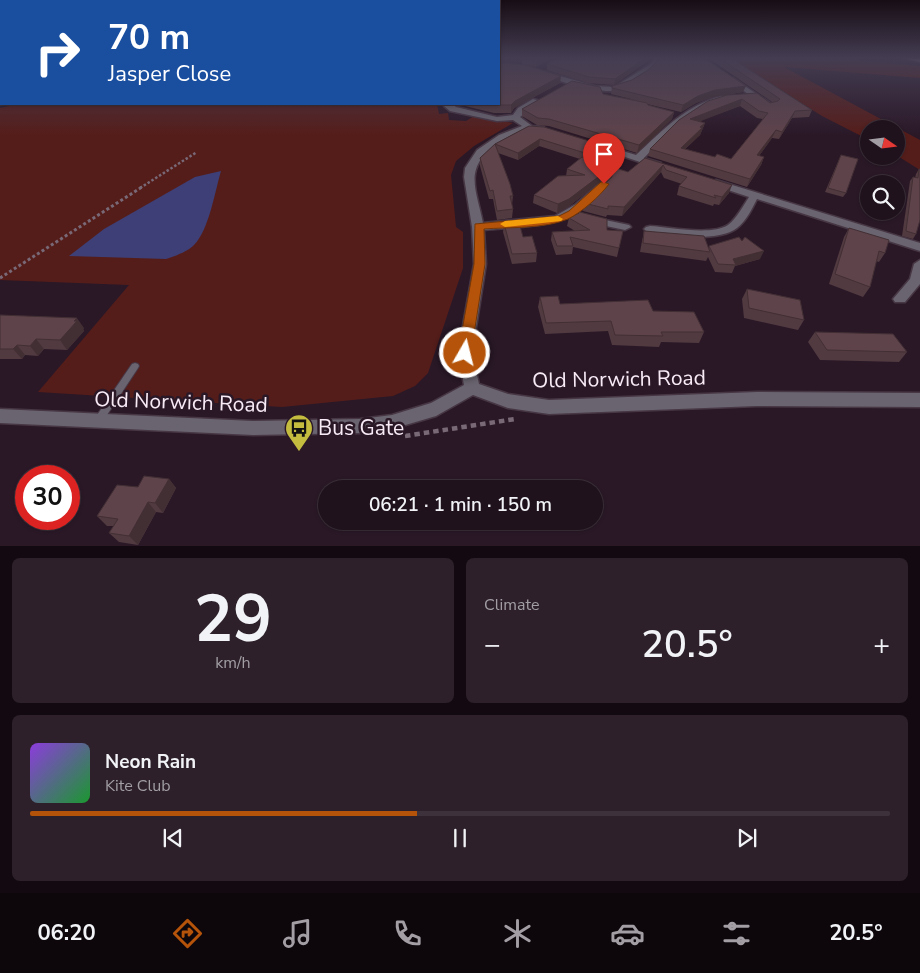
<!DOCTYPE html>
<meta charset="utf-8">
<style>
body{margin:0;font-family:"Nunito Sans",sans-serif;background:#2d202a;color:#f1f3f6;height:100vh;display:flex;flex-direction:column;font-size:19px;white-space:nowrap}
*{box-sizing:border-box;margin:0}
p{font-size:16px;color:#a29ea4}
.icon{flex:none;width:28px;height:28px;fill:none;stroke:currentColor;stroke-width:2;stroke-linecap:round;stroke-linejoin:round}
.map{position:relative;height:546px;overflow:hidden}
.panel{display:flex;flex-direction:column;gap:12px;padding:12px;background:#120a10;flex:1}
.panel>*{flex:none}
.hud{position:absolute;left:0px;top:0px;width:500px;height:105px;box-shadow:0 1px 4px #0004,0 0 0 1px #3d323b;background:#1a4fa0;color:#fff;overflow:hidden}
.needle{width:32px;rotate:104deg}
.buttons{position:absolute;left:860px;top:120px;display:grid;gap:10px}
.buttons a{display:grid;place-items:center;width:45px;height:45px;border-radius:50%;background:#20121d;box-shadow:0 1px 4px #0004,0 0 0 1px #3d323b;font-size:25px}
.speed{position:absolute;left:15px;top:465px;display:flex;gap:10px;font-size:25px;font-weight:700;text-align:center}
.speed>*{display:grid;place-content:center;width:65px;height:65px;border-radius:50%;background:#20121d;box-shadow:0 1px 4px #0004,0 0 0 1px #3d323b;line-height:1}
.speed .limit{border:8px solid #d22;background:#fff;color:#111}
.pin{position:absolute;display:grid;place-items:center;width:42px;height:42px;color:#fff;margin:-51px -21px;border-radius:50% 50% 50% 0;rotate:-45deg;box-shadow:0 0 5px #0007}
.pin .icon{rotate:45deg}
.me{position:absolute;width:55px;margin:-28px;rotate:8deg;stroke-linejoin:round;filter:drop-shadow(0 0 4px #0008)}
.turn{display:flex;align-items:center;gap:18px;height:105px;padding:0 25px;font-size:22px}
.turn .icon{width:65px;height:65px;stroke-width:2.5}
.turn b{display:block;font-size:35px;line-height:42px}
.big{font-size:38px;font-weight:600;line-height:1.1}
.panel .card{flex:1;display:flex;flex-direction:column;justify-content:center;gap:8px;min-width:0;padding:0 18px;border-radius:8px;background:#2d202a}
.panel .dial{align-items:center;gap:0}
.dial b{font-size:65px;line-height:1}
.song{display:flex;align-items:center;gap:15px}
.cover{width:60px;height:60px;border-radius:8px;background:linear-gradient(135deg,hsl(270 70% 55%),hsl(130 70% 35%))}
.played{height:5px;border-radius:2px;background:linear-gradient(90deg,#b45309 45%,#3d323b 45%)}
.keys{display:flex;justify-content:space-around;direction:ltr}
.heat{display:flex;justify-content:space-between;align-items:center;font-size:28px;direction:ltr}
.panel .tiles{flex:1;display:grid;gap:12px;grid-template-columns:1fr 1fr}
.card:last-child{grid-column:span 2}
.trip{position:absolute;left:318px;top:480px;width:285px;height:50px;border-radius:25px;background:#20121d;box-shadow:0 1px 4px #0004,0 0 0 1px #3d323b;font-weight:600;line-height:50px;text-align:center}
.dock{display:flex;height:80px;justify-content:space-around;align-items:center;background:#0d070c;color:#a29ea4}
.dock .icon{width:35px;height:35px}
.dock .selected{color:#b45309}
.dock b{font-size:22px;color:#f1f3f6}
.map>svg:first-child{display:block}
.green{fill:#551d1a}
.water{fill:#3d3f76}
.lines{fill:none;stroke-linecap:round;stroke-linejoin:round}
.lane-casing{stroke:#473644;stroke-width:2}
.street-casing{stroke:#473644;stroke-width:3}
.highway-casing{stroke:#473644;stroke-width:3}
.path-far2{stroke:#796977;stroke-width:2.5;stroke-dasharray:2.5 2;stroke-linecap:butt}
.path-far1{stroke:#796977;stroke-width:3;stroke-dasharray:3 2.5;stroke-linecap:butt}
.path{stroke:#796977;stroke-width:4.5;stroke-dasharray:5.5 4;stroke-linecap:butt}
.lane{fill:#69646f;fill-rule:evenodd}
.street{fill:#69646f;fill-rule:evenodd}
.highway{fill:#d3c6e1;fill-rule:evenodd}
.wall{fill:#513a40;fill-rule:evenodd}
.shaded-wall{fill:#422f34}
.building{fill:#5e434b;stroke:#422f34;fill-rule:evenodd}
.route{fill:#b45309;stroke:#753606}
.slow{fill:#f59e0b}
.labels{text-anchor:middle;stroke-width:5;stroke-linejoin:round;paint-order:stroke}
.near-street-label{font-size:21px;fill:#f8ebf6;stroke:#2a1827}
.near-poi-label{font-size:21px;fill:#f8ebf6;stroke:#2a1827;text-anchor:start}
</style>
<div class="map">
<svg width="920" height="546" viewBox="0 0 920 546">
<rect width="100%" height="100%" fill="#2a1827"/>
<g class="green">
<polygon points="729,58 857,58 861,61 920,66 920,78 784,67 920,140 920,170 896,155 896,129 869,129 869,140 822,116"/>
<polygon points="19,104 437,104 439,114 448,113 449,120 466,121 474,116 513,123 474,146 456,161 451,175 456,227 463,232 463,268 428,373 415,386 393,396 282,407 38,392 129,285 0,280 0,108"/>
</g>
<path class="water" d="M221,171c-6,20 -12,59 -27,74 -7,7 -19,11 -28,14l-97,-3 35,-27 91,-52z"/>
<g class="lines">
<g class="lane-casing">
<polygon id="lane" points="135,363 138,364 139,366 138,368 101,424 98,425 95,424 93,421 95,418 132,364"/>
</g>
<g class="street-casing">
<g id="street">
<path d="M655,58h7c-9,11 -31,27 -44,32 -13,5 -64,-9 -75,-16l3,-2 49,14 19,1 37,-23z"/>
<polygon points="729,78 733,78 770,103 763,105 729,80"/>
<path d="M722,96h3v4c-35,9 -56,33 -81,58l17,5v4h-6l-63,-21 4,-3 40,12c27,-25 50,-50 86,-59z"/>
<rect x="0" y="98" width="1" height="4"/>
<path d="M533,99l7,2 -20,16 12,9 12,1v4c-6,1 -13,-2 -19,0 -10,1 -20,8 -28,13 -34,24 -21,44 -14,79l72,-7 21,-12 25,-22 3,-1 5,3c-36,45 -73,41 -125,46l2,34 -14,89 7,31 29,10 41,6 208,-8 163,1v14l-163,-1 -208,8 -41,-6 -35,-13 -37,21 -44,13 -32,4 -107,2 -253,-12v-14l253,12 107,-2 32,-4 39,-12 33,-18 -6,-32 16,-89 -2,-37 -8,-50 1,-9 12,-18 22,-15 23,-9 -9,-6 -16,1 -47,-10 -6,-5 1,-2h8l3,3 41,10 16,-2 5,-7z"/>
<path d="M716,180l204,63v8l-163,-52c-5,10 -11,22 -20,29 -17,14 -70,9 -91,3l-2,-2 2,-2 4,-1c20,1 61,10 78,-1 9,-7 15,-19 21,-28l-36,-12v-4z"/>
<polygon points="591,217 629,225 631,227 625,230 587,222 586,220"/>
<polygon points="920,260 920,284 905,302 895,302 893,299 910,279 914,264"/>
</g>
</g>
<g class="highway-casing">
<polygon id="highway" points="902,58 920,58 920,62"/>
</g>
<polyline class="path-far2" points="140,188 197,152"/>
<polyline class="path-far1" points="0,278 142,187"/>
<polyline class="path" points="405,436 515,419"/>
<use href="#lane" class="lane"/>
<use href="#street" class="street"/>
<use href="#highway" class="highway"/>
</g>
<g class="wall">
<polygon points="522,58 552,58 536,67 526,65 560,83 514,108 511,113 494,113 457,104 499,104 526,65 522,64"/>
<polygon points="652,58 614,85 588,83 547,70 547,64"/>
<path d="M705,58h26l81,52 -3,7 -17,1 -13,21 -7,-1 -13,18 5,1 -3,8 -14,22 -99,-31 2,-7 77,-54 43,8 2,-1 -58,-40zM740,106l17,12 6,1 -32,40 -16,-2 -30,-8 15,-14 5,-12 -6,-2z"/>
<polygon points="648,70 743,92 713,97 696,103 681,112 647,104 648,105 674,112 672,119 637,153 549,126 537,125 522,116 522,109 603,94 635,100 611,94 612,86 632,80"/>
<polygon points="529,126 611,155 601,163 628,172 645,158 729,193 719,205 714,204 713,206 677,195 679,186 682,184 664,178 661,172 622,216 607,215 606,217 583,211 584,203 608,181 604,179 568,207 557,213 533,203 534,195 566,176 567,169 580,159 539,146 518,160 498,153 513,196 512,205 513,209 512,218 497,220 493,199 489,199 480,166 480,158 495,144"/>
<polygon points="841,155 846,193 843,197 825,192"/>
<polygon points="919,169 916,234 913,239 902,236 910,181 913,177 915,178 916,174"/>
<polygon points="572,210 607,219 607,230 623,231 617,257 573,247 572,254 556,255 551,240 552,232 575,231 567,226 569,218 571,217"/>
<polygon points="504,223 523,237 537,253 536,262 512,264 503,232"/>
<polygon points="849,228 885,253 879,262 876,261 870,287 863,297 829,284 844,237"/>
<polygon points="644,231 709,248 709,246 742,241 760,259 735,266 732,273 715,272 708,257 706,261 640,252 642,241"/>
<polygon points="747,289 804,320 798,330 744,318 742,299"/>
<polygon points="540,297 560,304 653,311 704,332 699,343 661,342 659,347 612,345 608,331 545,334 538,307"/>
<polygon points="0,315 84,328 83,329 84,331 67,350 44,349 38,356 25,355 22,359 0,359"/>
<polygon points="815,332 907,352 899,362 820,360 808,342"/>
<polygon points="169,479 176,488 163,513 156,512 138,545 119,542 109,533 114,526 107,526 97,516 138,487"/>
</g>
<g class="shaded-wall">
<polygon points="541,58 552,58 536,67 536,61"/>
<polygon points="645,58 652,58 614,85 615,79"/>
<polygon points="561,76 560,83 514,108 511,113 511,105 515,101"/>
<rect x="0" y="82" width="1" height="12"/>
<polygon points="746,86 743,92 713,97 696,103 681,112 683,105 698,96 715,90"/>
<polygon points="742,99 740,106 688,126 690,119"/>
<polygon points="795,111 792,118 779,139 782,132"/>
<polygon points="674,112 672,119 637,153 639,145"/>
<polygon points="705,123 700,135 679,155 681,148 700,127"/>
<polygon points="776,130 772,138 754,163 757,155"/>
<polygon points="540,139 539,146 518,160 518,153"/>
<polygon points="612,148 611,155 599,165 601,158"/>
<polygon points="764,157 761,165 747,187 750,179"/>
<polygon points="663,165 661,172 622,216 624,207"/>
<polygon points="606,171 604,179 568,207 557,213 558,204"/>
<polygon points="732,185 729,193 719,205 722,197"/>
<polygon points="764,251 760,259 735,266 736,265 733,259"/>
<polygon points="77,318 84,328 83,329 84,331 67,350 60,340"/>
<polygon points="36,339 44,349 38,356 30,346"/>
<polygon points="17,345 25,355 22,359 13,349"/>
<polygon points="169,479 176,488 163,513 155,503"/>
<polygon points="148,502 156,512 138,545 129,536"/>
</g>
<g class="building">
<rect x="0" y="58" width="1" height="24"/>
<polygon points="524,58 541,58 536,61"/>
<polygon points="558,58 645,58 615,79 589,77 547,64"/>
<polygon points="660,58 703,58 710,62 746,86 715,90 698,96 683,105 612,88 612,86 632,80 648,70"/>
<path d="M719,58h12l81,52 -17,1 -13,21 -6,-2 -19,25 7,2 -14,22 -100,-30 29,-29 29,-19 19,-6 30,-2 13,10 8,-2 2,-2zM742,99l17,12 9,2 -37,46 -14,-5 -2,3 -34,-9 21,-20 -2,-1 5,-4 -15,-4z"/>
<polygon points="501,63 526,65 561,76 515,101 511,105 494,105 488,104 499,104 499,64"/>
<polygon points="572,81 600,87 603,94 647,103 648,105 674,112 639,145 549,119 538,118 522,109"/>
<polygon points="529,126 544,127 612,148 601,158 540,139 518,153 495,144"/>
<polygon points="495,144 510,184 513,196 510,196 513,209 497,211 493,190 490,191 480,158"/>
<polygon points="841,155 858,159 846,193 828,188"/>
<polygon points="582,157 628,172 645,158 732,185 722,197 714,195 716,198 679,186 687,177 666,170 663,165 624,207 608,206 608,209 584,203 612,177 612,174 606,171 569,199 558,204 534,195 558,176 585,175 567,169"/>
<polygon points="919,169 920,169 920,220 916,234 906,231 913,177 918,178"/>
<polygon points="572,210 607,219 607,230 623,231 619,248 570,237 573,246 557,246 552,232 590,230 569,218 579,213"/>
<polygon points="519,222 523,237 532,236 537,253 512,254 504,223"/>
<polygon points="849,228 889,240 885,253 879,251 870,287 835,274"/>
<polygon points="644,231 704,236 710,252 643,243"/>
<polygon points="739,237 742,241 745,237 764,251 733,259 736,265 718,264 709,246"/>
<polygon points="747,289 800,300 804,320 749,308"/>
<polygon points="558,296 560,304 648,300 653,311 694,312 704,332 661,332 663,336 615,335 611,321 546,323 540,297"/>
<polygon points="0,315 77,318 74,321 77,321 60,340 36,339 30,346 17,345 13,349 0,349"/>
<polygon points="815,332 893,334 907,352 827,350"/>
<polygon points="144,476 169,479 155,503 148,502 129,536 109,533 118,519 97,516 117,485 138,487"/>
</g>
<linearGradient id="sky" x2="0" y2="1"><stop stop-color="#170d15"/><stop offset="0.43" stop-color="#443d52"/><stop offset="1" stop-color="#443d52" stop-opacity="0"/></linearGradient>
<rect width="920" height="135" fill="url(#sky)"/>
<path class="route" d="M601,182h3l5,2c-10,13 -27,28 -41,35 -23,10 -60,8 -84,10l1,35 -14,89 -2,4 -4,1 -5,-1 -2,-4 16,-89 1,-40 84,-8 10,-5z"/>
<polygon class="slow" points="558,216 563,219 561,221 505,227 500,224 505,221"/>
<defs>
<g id="bus-pin" transform="scale(1.4375)"><path d="M0 17L-7.5 6A9.5 9.5 0 1 1 7.5 6Z" fill="#c4bc3e" stroke="#2a1827"/><path d="M-5-6H5V4H4V6H2V4H-2V6H-4V4H-5ZM-3.5-4V0h7V-4ZM-3.5 1.2v1.5H-2V1.2ZM2 1.2v1.5H3.5V1.2Z" fill="#111"/></g>
</defs>
<g fill-rule="evenodd">
<use href="#bus-pin" x="299" y="428"/>
</g>
<g class="labels">
<g class="near-street-label">
<text transform="translate(619 379) rotate(-1)" y="7">Old Norwich Road</text>
<text transform="translate(181 402) rotate(2)" y="7">Old Norwich Road</text>
</g>
<g class="near-poi-label">
<text x="318" y="435">Bus Gate</text>
</g>
</g>
</svg>
<div class="buttons">
<a><svg class="needle" viewBox="-14 -14 28 28"><path d="M0-13l5 13h-10z" fill="#e53935"/><path d="M0 13l5-13h-10z" fill="#a29ea4"/></svg></a>
<a><svg class="icon" aria-label="search" viewBox="0 0 24 24"><circle cx="10" cy="10" r="6"/><path d="M15 15l6 6"/></svg></a>
</div>
<div class="speed"><div class="limit">30</div></div>
<div class="pin" style="left:604px;top:184px;background:#d93025"><svg class="icon" aria-label="arrive" viewBox="0 0 24 24"><path d="M6 21V4h12l-3 4 3 4H6"/></svg></div>
<svg class="me" style="left:465px;top:353px" viewBox="-20 -20 40 40"><circle r="17" fill="#b45309" stroke="#fff" stroke-width="3"/><path d="M0-11L8 9 0 5-8 9z" fill="#fff"/></svg>
<div class="trip">06:21 · 1 min · 150 m</div>
<div class="hud">
<div class="turn"><svg class="icon" aria-label="right" viewBox="0 0 24 24"><path d="M7 20v-9h11M14 6l5 5-5 5"/></svg><div><b>70 m</b>Jasper Close</div></div>
</div>
</div>
<section class="panel">
<div class="tiles">
<div class="card dial"><b>29</b><p>km/h</p></div>
<div class="card"><p>Climate</p>
<div class="heat"><a>−</a><b class="big">20.5°</b><a>+</a></div>
</div>
<div class="card">
<div class="song"><i class="cover"></i><div><b>Neon Rain</b><p>Kite Club</p></div></div>
<div class="played"></div>
<div class="keys"><svg class="icon" aria-label="previous" viewBox="0 0 24 24"><path d="M18 5L8 12l10 7zM5 5v14"/></svg><svg class="icon" aria-label="pause" viewBox="0 0 24 24"><path d="M8 5v14M16 5v14"/></svg><svg class="icon" aria-label="next" viewBox="0 0 24 24"><path d="M6 5l10 7-10 7zM19 5v14"/></svg></div>
</div>
</div>
</section>
<nav class="dock">
<b>06:20</b>
<svg class="icon selected" aria-label="directions" viewBox="0 0 24 24"><path d="M12 3l9 9-9 9-9-9zM9 14v-3h6M13 9l2 2-2 2"/></svg>
<svg class="icon" aria-label="music" viewBox="0 0 24 24"><path d="M9 18V5l10-2v13"/><circle cx="6" cy="18" r="3"/><circle cx="16" cy="16" r="3"/></svg>
<svg class="icon" aria-label="phone" viewBox="0 0 24 24"><path d="M5 4h4l2 5-3 2q2 4 5 5l2-3 5 2v4C11 20 4 13 5 4z"/></svg>
<svg class="icon" aria-label="climate" viewBox="0 0 24 24"><path d="M12 3v18M4 7l16 10M4 17L20 7"/></svg>
<svg class="icon" aria-label="car" viewBox="0 0 24 24"><path d="M5 17H2v-5l4-1 3-4h7l3 4 3 1v5h-3M9 17h6M6 11h13"/><circle cx="7" cy="17" r="2"/><circle cx="17" cy="17" r="2"/></svg>
<svg class="icon" aria-label="filters" viewBox="0 0 24 24"><path d="M4 7h16M4 17h16"/><circle cx="9" cy="7" r="2"/><circle cx="15" cy="17" r="2"/></svg>
<b>20.5°</b>
</nav>
